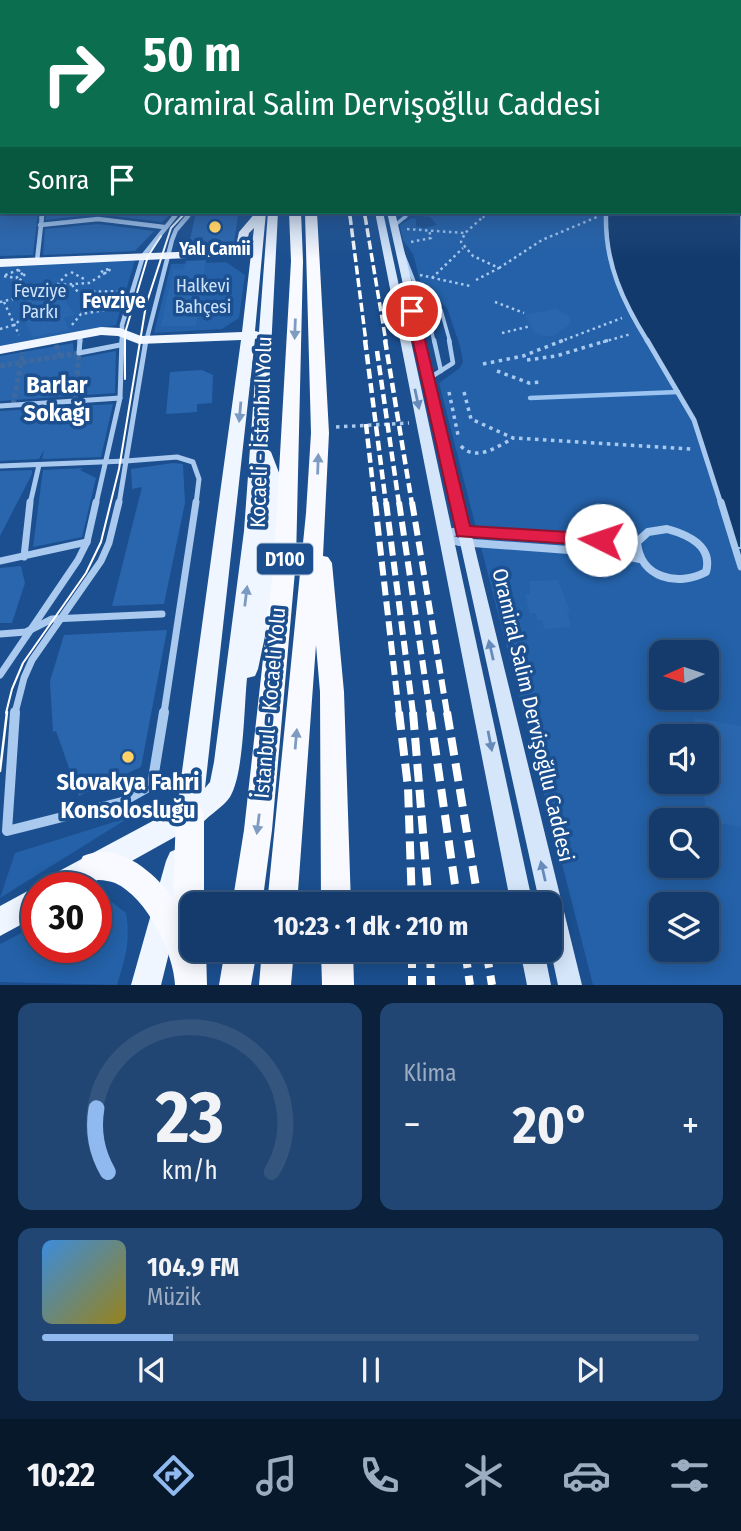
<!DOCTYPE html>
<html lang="tr">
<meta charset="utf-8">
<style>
body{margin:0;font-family:"Fira Sans Condensed",sans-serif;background:#214673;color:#f1f3f6;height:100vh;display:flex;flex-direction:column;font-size:26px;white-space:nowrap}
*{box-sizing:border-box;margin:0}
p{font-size:23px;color:#9dadc1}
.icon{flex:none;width:38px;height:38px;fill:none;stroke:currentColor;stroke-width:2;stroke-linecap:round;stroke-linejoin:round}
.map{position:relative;height:985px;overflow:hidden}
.sheet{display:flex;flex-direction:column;gap:18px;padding:18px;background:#0b203b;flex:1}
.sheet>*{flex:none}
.hud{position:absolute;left:0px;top:0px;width:742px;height:214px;box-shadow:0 4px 18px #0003,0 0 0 2px #33557e;background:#0b6e4f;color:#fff;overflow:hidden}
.needle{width:46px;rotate:267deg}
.buttons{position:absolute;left:649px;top:640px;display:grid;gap:14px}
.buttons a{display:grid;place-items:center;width:70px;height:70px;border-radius:14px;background:#143b6b;box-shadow:0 4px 18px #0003,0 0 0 2px #33557e;font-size:35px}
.speed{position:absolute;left:21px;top:872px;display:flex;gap:14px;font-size:35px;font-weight:700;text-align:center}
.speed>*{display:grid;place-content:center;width:91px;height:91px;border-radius:50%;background:#143b6b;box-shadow:0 4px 18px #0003,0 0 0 2px #33557e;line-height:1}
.speed .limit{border:10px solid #d22;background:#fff;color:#111}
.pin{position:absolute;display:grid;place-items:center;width:60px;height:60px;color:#fff;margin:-30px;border:4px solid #fff;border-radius:50%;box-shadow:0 2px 7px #0007}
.me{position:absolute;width:77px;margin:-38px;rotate:274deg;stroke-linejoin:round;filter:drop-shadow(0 0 5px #0008)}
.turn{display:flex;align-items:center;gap:24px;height:147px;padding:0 28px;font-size:32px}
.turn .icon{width:91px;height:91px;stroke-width:2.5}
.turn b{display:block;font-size:49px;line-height:60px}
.then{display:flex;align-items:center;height:66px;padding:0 28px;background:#0003;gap:14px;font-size:26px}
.big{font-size:52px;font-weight:700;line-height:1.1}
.sheet .card{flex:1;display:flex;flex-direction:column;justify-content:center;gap:10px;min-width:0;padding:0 24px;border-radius:14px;background:#214673}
.sheet .dial{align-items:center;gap:0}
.dial svg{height:182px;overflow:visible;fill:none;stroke:#33557e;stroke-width:7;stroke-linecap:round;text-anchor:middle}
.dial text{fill:#f1f3f6;stroke:none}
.song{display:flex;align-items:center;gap:21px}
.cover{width:84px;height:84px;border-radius:10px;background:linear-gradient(135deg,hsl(210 70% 55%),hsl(50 70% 35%))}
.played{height:7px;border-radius:4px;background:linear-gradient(90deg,#90b9f0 20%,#33557e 20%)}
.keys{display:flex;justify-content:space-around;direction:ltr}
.heat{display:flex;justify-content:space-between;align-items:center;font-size:38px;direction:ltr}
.sheet .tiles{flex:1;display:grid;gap:18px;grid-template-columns:1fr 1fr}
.card:last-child{grid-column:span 2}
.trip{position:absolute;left:180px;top:892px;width:382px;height:70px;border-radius:14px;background:#143b6b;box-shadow:0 4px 18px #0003,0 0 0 2px #33557e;font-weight:700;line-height:70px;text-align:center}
.dock{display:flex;height:112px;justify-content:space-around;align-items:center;background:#08182b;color:#9dadc1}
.dock .icon{width:49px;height:49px}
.dock .active{color:#90b9f0}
.dock b{font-size:32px;color:#f1f3f6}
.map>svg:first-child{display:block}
.green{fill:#2461a8;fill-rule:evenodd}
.water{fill:#123a6d;stroke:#9cc4f0;stroke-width:2}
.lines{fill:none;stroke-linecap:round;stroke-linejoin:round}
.stream{stroke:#9cc4f0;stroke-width:4.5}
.building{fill:#2a66ad}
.pedestrian-tunnel{stroke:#3d69a0;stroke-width:5;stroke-dasharray:5 2.5;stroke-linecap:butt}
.path-far2{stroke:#a9c9ee;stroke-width:2;stroke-dasharray:2 2.5;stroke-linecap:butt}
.path-far1{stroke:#a9c9ee;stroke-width:2.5;stroke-dasharray:2.5 3.5;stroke-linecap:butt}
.path{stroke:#a9c9ee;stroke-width:3.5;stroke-dasharray:3.5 4.5;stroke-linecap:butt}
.service-far2{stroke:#a9c9ee;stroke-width:2.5}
.service-far1{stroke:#a9c9ee;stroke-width:3.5}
.service{stroke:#a9c9ee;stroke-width:4.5}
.pedestrian-far4{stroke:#a9c9ee;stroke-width:3.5}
.pedestrian-far3{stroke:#a9c9ee;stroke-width:4.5}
.pedestrian-far2{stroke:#a9c9ee;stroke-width:5}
.pedestrian-far1{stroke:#a9c9ee;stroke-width:7}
.pedestrian{stroke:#a9c9ee;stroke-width:10}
.minor-far2{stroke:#a9c9ee;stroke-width:3.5}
.minor-far1{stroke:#a9c9ee;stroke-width:4.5}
.minor{stroke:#a9c9ee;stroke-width:8}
.secondary{fill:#d6e6fa;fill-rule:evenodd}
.primary{fill:#f0f6ff;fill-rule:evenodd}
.trunk{fill:#f8faff;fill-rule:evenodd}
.tram-far1{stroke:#fff;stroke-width:2}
.tram{stroke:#fff;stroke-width:2.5}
.rail-far4{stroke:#fff;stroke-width:2.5;stroke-dasharray:6 2.5;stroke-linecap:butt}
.rail-far3{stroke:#fff;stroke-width:3.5;stroke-dasharray:9 3.5;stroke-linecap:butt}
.rail-far2{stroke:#fff;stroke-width:4.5;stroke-dasharray:10 4.5;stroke-linecap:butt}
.rail-far1{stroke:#fff;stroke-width:6;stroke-dasharray:14 6;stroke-linecap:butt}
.rail{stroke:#fff;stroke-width:8;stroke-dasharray:18 8;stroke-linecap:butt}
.oneway{fill:#7e9cc1}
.oneway2{fill:#668bba}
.oneway3{fill:#7b9ac1}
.route{fill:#e11d48;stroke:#92132f;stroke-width:2}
.poi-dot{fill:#ffd166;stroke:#1b4f8f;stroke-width:2.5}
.labels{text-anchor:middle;stroke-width:7;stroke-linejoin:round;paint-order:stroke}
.far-poi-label{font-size:18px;font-weight:bold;fill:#fff;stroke:#1b4f8f}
.far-park-label{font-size:18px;fill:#cfe3fa;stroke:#1b4f8f}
.shield{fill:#1b4f8f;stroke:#bbcadd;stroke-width:2}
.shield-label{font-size:19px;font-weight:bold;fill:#fff}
.far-quarter-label{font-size:21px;font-weight:bold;fill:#fff;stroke:#1b4f8f}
.street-label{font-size:21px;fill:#fff;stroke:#1b4f8f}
.quarter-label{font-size:24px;font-weight:bold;fill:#fff;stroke:#1b4f8f}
.near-poi-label{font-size:24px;font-weight:bold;fill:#fff;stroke:#1b4f8f}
</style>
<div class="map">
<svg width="741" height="985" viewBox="0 0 741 985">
<rect width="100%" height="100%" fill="#1b4f8f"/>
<g class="green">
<path d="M419,212h187l88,207 47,148v418h-148l-154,-602 21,-15 3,-6 -3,-16 -13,-38 -26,-23 -8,-31 -10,-14 -3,-15 12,-7 4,1v7l7,2 14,-3 -7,-8 -11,-1zM662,653h45v45h-45zM662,737h45v45h-45zM662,821h45v45h-45zM662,905h45v45h-45z"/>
<polygon points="135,260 116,325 0,347 0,266"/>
<polygon points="226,262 245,275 239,318 222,329 154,333 171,264"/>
<polygon points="130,817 0,898 15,853"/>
<path d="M96,902l17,1 13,10c5,26 -1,47 -9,72l-117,-3v-38l37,-19v22h59z"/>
</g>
<polygon class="water" points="741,173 741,548 734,548 694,419 631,315 609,258 606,212 740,212"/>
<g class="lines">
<polyline class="stream" points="530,398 678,392"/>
</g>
<g class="building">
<polygon points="0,212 38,212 33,255 0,256"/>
<polygon points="46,212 172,212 162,222 98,214 46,220"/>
<polygon points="196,212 234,212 233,216 238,216 234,243 217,244 217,248 188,249"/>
<polygon points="98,224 154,231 135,251 43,255 45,229"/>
<polygon points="206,260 196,326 161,326 173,270 184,269 186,261"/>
<polygon points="41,295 46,303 64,299 75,315 64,318 69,330 33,337 19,310 27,308 22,300"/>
<polygon points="556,309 569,316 571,322 568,326 553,336 544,336 534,332 525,315"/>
<polygon points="73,343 74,354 78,358 116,351 115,393 0,401 0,356"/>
<polygon points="202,370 213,375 212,403 197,404 197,412 166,414 170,372"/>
<polygon points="113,404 101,457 42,459 44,450 39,459 0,461 0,411"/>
<polygon points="173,463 183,464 185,503 164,604 112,606 142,487 132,489 131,469"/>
<polygon points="84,468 80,470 96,478 82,537 33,547 43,470"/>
<polygon points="32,470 32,474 0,536 0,471"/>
<polygon points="21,566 25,583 12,623 0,623 0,568"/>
<polygon points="558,580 570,611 567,611 571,627 544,629 542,620 537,620 536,613 530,613 525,594 530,594 530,581"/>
<polygon points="167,630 141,767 79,796 56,731 53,732 50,681 64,635"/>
<polygon points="694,718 741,726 741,827 707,821 704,794 676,789 676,782 707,782 707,737 696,737"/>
</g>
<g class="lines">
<g class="pedestrian-tunnel">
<polyline points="56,345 60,356"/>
<polyline points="0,366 79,353 75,401"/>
<polyline points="13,405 23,352"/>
</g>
<g class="path-far2">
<polyline points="0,180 2,173"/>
<polyline points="483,218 486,212"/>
</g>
<g class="path-far1">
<polyline points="407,229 464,233"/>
<polyline points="411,242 431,238 429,230"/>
<polyline points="499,268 542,240 597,217"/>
<polygon points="110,269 108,273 101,273 103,270"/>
<polygon points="18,270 23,273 16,278 3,276"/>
<polyline points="71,272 86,280"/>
<polyline points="25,274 17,284 26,287 89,283 105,273"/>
<polyline points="420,275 470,286"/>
<polyline points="432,278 463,248"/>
<polyline points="476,280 499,268 473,256 461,242 465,233 484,216"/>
<polyline points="57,285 69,272"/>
<polyline points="72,285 78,292 123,291"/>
<polyline points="0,302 17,298 17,284"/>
<polyline points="4,302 19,335"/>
<polyline points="495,302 524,313"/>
<polyline points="72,325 81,314 118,308"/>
<polyline points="0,329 14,325 23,318"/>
<polyline points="502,333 531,326"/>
<polyline points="559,342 622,318"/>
<polyline points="603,342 631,334"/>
</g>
<g class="path">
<polyline points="527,360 556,356 609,340"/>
<polyline points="483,364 523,356 564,340"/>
<polyline points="497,371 529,383 541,382"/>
<polyline points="449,392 458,435"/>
<polyline points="464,392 471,419 513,438 692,449"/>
<polyline points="336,427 409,423"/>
<path d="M461,446c14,16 37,1 52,-8"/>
</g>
<polyline class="service-far2" points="405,218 408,212"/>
<g class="service-far1">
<polyline points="394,226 406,216"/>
<polyline points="402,251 417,289 441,310 450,342"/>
<polyline points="424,296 434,342"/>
</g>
<g class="service">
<polyline points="434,340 441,371"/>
<polyline points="428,379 453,363 449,340"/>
</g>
<g class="pedestrian-far4">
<polyline points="0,138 2,132"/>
<polyline points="173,218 178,212"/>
<polyline points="186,218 191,212"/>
<polyline points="606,218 606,212"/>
</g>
<g class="pedestrian-far3">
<path d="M606,216c-1,48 17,86 42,126"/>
<polyline points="40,225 98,219 164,227"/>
<polyline points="80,342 80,335"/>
<polyline points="122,342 122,325 143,256 175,216"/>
<polyline points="146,342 172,240 176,230 188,216"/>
</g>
<g class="pedestrian-far2">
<polyline points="80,340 79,353 120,345"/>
<polyline points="647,340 694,420 721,504"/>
<polyline points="0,406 120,398"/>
<polyline points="126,461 146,340"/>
<polyline points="126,461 177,457 193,462 199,479 196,504"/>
<polyline points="0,466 126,461"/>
<polyline points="30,504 39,465"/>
<polyline points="96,504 120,398 122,340"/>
<polyline points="119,504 126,461"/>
</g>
<g class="pedestrian-far1">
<polyline points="721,502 741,567"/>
<polyline points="24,557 30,502"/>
<polyline points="0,561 87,542"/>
<polyline points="0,634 26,632 52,619 162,614"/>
<polyline points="0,675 78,560 87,542 96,502"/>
<polyline points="15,713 24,678 32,660 101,561 109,543 119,502"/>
<polyline points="164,713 196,502"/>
</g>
<polyline class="pedestrian" points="15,712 7,831 122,802 152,785 164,712"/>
<polyline class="minor-far2" points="41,218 42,212"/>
<polyline class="minor-far1" points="37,261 42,216"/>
<g class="minor">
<path d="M667,529c22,6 46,17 39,43 -28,15 -66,6 -69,-30l11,-10z"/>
<polyline points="637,542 463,531 453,532 447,538 459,542 609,553 640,559"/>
</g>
<g class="secondary">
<polygon points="375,212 383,212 533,905 511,905"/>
<polygon points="387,212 395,212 477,557 582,985 558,985 550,947 550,905 540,905"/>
<polygon points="520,950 544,950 551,985 527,985"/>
</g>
<g class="primary">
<rect x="0" y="150" width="2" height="6"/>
<polygon points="2,187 2,200 0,200 0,188"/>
<path d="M256,212h10l-11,119 4,1 9,-120h10l-12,236 5,4 12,31 -15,139 -10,47 -3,7 -8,2c-3,29 -3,96 -17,119 -10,14 -27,20 -33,35l-9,4 -6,-3 -97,54h-41l4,-10 129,-69 64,-468 -102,4 -21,-8 -17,-1 -101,19v-8l101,-19 19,1 21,8 101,-4 12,-104 -5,5 -4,17 -16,6 -229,11v-8l227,-9 9,-4 3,-14zM258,338l-14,193 -30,231 -4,20 -5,6 50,-449z"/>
<polygon points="179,848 188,852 192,861 161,985 131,985 166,861 170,852"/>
<polygon points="37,886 40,887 37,887 37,916 0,936 0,906"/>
</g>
<g class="trunk">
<polygon points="289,212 301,212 303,261 296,560 272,830 262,905 232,905 244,830 274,560 291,261"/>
<polygon points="305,212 317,212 329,433 323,556 328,557 332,563 344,692 351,905 321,905 320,692 316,645 297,905 267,905 306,513 311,433"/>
<path d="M190,801l10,4 4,10v90h-12v45h14l1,35h-32c-1,-31 -28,-88 -60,-102 -10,-4 -22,-2 -32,-7l-5,-10 5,-10c35,-15 70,15 90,42l3,-83 4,-10z"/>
<polygon points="225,950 257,950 251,985 219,985"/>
<polygon points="262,950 294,950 291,985 259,985"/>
<polygon points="321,950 353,950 354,985 322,985"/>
</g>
<g class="tram-far1">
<polyline points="125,379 125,333 148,256 161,236"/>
<polyline points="6,713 12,689 23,663 86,573 101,542 119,469 146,305 171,228 186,212"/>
</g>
<polyline class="tram" points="0,771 7,712"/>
<g class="rail-far4">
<polyline points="349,212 350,218"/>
<polyline points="364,212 365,218"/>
</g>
<g class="rail-far3">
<polyline points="350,216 366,342"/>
<polyline points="365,216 386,342"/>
</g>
<g class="rail-far2">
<polyline points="365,340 386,504"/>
<polyline points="385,340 412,504"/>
<polyline points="377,351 399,504"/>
<polyline points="366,424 375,504"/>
</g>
<g class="rail-far1">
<polyline points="375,502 399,713"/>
<polyline points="386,502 413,713"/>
<polyline points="399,502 430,713"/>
<polyline points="412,502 447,713"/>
</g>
<g class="rail">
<polyline points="399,712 408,787 412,905"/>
<polyline points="413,712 429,905"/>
<polyline points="430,712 458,905"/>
<polyline points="447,712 479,905"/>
<polyline points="412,950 412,985"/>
<polyline points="430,950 431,985"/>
<polyline points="465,950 470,985"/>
<polyline points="486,950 492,985"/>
</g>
</g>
<defs><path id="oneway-solid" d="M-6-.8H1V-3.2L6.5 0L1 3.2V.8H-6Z" transform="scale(1.75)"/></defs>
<g class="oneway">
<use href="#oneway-solid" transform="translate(295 329) rotate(92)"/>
<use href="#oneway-solid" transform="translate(318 464) rotate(-88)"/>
<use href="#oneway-solid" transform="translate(296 739) rotate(-85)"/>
<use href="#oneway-solid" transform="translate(258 824) rotate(97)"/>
</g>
<g class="oneway2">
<use href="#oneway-solid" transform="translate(417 399) rotate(78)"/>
<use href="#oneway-solid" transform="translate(491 650) rotate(-103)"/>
<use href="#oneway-solid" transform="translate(490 741) rotate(79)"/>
<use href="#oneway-solid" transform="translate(543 871) rotate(-103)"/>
</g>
<g class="oneway3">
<use href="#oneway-solid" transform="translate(240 412) rotate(95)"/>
<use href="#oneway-solid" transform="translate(246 596) rotate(-83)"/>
</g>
<linearGradient id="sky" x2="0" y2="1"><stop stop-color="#0f2b4f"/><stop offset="0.47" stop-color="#39639b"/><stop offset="1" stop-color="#39639b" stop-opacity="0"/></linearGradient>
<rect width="741" height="259" fill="url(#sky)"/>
<polygon class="route" points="408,308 418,311 470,526 601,534 609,540 607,544 601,546 457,536 406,311"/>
<g class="poi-dot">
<circle cx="215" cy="227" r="7"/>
<circle cx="128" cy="757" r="7"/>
</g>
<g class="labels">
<g class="far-poi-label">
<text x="215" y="255">Yalı Camii</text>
</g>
<g class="far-park-label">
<text x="203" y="292">Halkevi<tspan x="203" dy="21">Bahçesi</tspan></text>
<text x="40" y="297">Fevziye<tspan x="40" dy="21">Parkı</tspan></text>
</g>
<rect class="shield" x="257" y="543.5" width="56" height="31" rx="5"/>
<g class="shield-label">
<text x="285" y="566">D100</text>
</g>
<g class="far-quarter-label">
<text x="114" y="308">Fevziye</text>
</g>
<g class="street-label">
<text transform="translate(261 432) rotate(-88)" y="7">Kocaeli - İstanbul Yolu</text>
<text transform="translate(270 703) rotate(-85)" y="7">İstanbul - Kocaeli Yolu</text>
<text transform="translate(533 715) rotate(77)" y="7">Oramiral Salim Dervişoğllu Caddesi</text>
</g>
<g class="quarter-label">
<text x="57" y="393">Barlar<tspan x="57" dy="28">Sokağı</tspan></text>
</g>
<g class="near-poi-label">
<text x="128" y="790">Slovakya Fahri<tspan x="128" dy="28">Konsolosluğu</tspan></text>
</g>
</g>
</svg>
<div class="buttons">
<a><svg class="needle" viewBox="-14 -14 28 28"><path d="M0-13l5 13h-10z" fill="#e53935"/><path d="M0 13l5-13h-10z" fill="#9dadc1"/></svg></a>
<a><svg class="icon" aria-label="sound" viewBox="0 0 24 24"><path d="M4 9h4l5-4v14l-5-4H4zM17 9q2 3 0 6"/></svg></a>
<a><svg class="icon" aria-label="search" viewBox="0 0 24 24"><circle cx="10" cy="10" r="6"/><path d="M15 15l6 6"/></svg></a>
<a><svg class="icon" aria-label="layers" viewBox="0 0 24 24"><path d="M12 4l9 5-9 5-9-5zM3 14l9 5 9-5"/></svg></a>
</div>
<div class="speed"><div class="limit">30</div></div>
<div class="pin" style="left:412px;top:311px;background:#d93025"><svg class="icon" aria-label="arrive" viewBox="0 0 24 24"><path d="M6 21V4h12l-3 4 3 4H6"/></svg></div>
<svg class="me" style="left:601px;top:540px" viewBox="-20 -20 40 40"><circle r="19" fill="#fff"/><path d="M0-13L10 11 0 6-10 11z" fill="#e11d48"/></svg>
<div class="trip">10:23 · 1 dk · 210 m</div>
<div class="hud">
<div class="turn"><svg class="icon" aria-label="right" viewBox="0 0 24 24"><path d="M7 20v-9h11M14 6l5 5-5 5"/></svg><div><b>50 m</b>Oramiral Salim Dervişoğllu Caddesi</div></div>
<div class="then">Sonra<svg class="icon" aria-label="arrive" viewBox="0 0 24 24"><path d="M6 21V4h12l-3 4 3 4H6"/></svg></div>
</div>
</div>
<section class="sheet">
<div class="tiles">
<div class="card dial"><svg viewBox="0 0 100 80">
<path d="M14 69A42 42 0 1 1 86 69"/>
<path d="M14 69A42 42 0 0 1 9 41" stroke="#90b9f0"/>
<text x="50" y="56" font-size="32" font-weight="700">23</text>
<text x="50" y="72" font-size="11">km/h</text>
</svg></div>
<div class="card"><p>Klima</p>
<div class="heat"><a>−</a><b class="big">20°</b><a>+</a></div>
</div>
<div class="card">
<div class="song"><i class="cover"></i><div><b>104.9 FM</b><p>Müzik</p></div></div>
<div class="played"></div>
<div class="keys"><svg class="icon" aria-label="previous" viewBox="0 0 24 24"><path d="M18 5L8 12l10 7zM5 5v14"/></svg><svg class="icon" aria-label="pause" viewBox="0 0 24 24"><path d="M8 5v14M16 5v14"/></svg><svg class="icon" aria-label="next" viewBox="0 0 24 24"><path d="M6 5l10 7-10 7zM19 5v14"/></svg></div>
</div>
</div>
</section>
<nav class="dock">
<b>10:22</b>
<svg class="icon active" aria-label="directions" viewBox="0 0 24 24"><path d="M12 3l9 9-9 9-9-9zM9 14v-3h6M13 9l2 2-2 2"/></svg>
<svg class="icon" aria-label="music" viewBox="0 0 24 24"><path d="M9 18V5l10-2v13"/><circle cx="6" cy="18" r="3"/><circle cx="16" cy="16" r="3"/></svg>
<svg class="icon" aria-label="phone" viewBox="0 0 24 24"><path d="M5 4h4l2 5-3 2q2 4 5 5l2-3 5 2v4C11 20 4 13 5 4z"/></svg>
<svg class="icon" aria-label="climate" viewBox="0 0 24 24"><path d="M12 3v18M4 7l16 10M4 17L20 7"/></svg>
<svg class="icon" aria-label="car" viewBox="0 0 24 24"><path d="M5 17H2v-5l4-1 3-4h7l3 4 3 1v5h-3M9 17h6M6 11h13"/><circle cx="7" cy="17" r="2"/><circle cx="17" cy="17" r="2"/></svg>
<svg class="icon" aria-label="filters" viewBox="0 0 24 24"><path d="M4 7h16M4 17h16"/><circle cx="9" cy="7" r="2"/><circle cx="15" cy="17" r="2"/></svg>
</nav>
